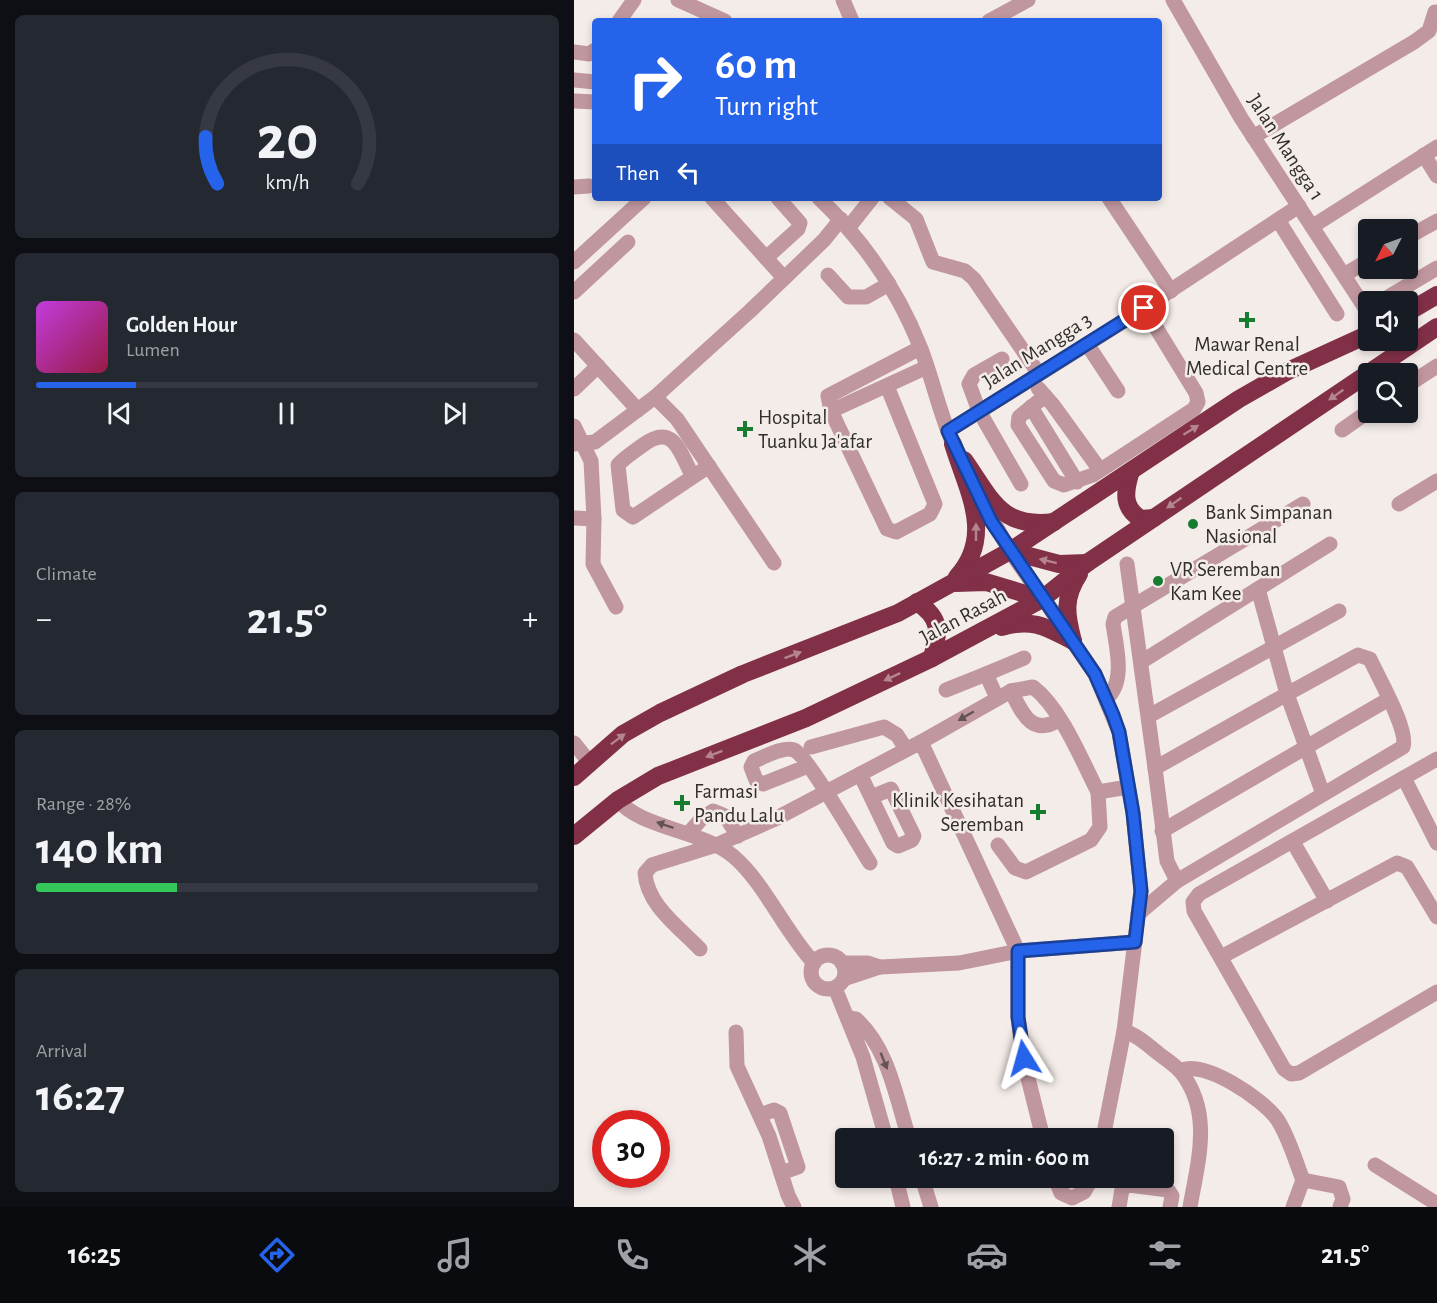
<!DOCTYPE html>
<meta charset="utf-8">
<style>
body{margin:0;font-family:"Alegreya Sans",sans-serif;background:#242831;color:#f1f3f6;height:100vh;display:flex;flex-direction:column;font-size:22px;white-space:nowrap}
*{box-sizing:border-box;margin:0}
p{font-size:20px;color:#9ea1a6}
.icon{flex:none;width:33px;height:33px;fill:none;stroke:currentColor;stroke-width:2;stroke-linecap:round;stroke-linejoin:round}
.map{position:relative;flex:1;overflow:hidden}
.side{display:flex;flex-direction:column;gap:15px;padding:15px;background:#0d0f14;width:574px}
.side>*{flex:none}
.hud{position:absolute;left:18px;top:18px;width:570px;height:183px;border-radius:6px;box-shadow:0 3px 9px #0003;background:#2563eb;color:#fff;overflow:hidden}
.needle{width:39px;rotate:228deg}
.fabs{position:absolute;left:784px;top:219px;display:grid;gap:12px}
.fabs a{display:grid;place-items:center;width:60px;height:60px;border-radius:6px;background:#171b24;box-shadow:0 3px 9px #0003;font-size:30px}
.speed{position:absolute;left:18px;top:1110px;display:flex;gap:12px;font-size:30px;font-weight:700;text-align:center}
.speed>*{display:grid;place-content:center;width:78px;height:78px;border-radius:50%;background:#171b24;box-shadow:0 3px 9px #0003;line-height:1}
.speed .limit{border:9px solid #d22;background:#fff;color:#111}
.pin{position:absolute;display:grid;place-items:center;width:51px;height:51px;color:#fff;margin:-26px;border:3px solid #fff;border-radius:50%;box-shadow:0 2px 6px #0007}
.me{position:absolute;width:66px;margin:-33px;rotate:352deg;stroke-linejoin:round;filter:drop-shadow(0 0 4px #0008)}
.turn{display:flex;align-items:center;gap:21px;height:126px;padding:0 24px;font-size:27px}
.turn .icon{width:78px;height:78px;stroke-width:2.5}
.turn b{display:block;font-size:42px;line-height:51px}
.then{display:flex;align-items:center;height:57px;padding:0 24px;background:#0003;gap:12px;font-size:22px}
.big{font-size:45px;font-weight:700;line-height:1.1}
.side .tile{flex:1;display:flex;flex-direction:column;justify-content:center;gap:9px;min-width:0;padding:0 21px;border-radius:9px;background:#242831}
.side .dial{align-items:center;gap:0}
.dial svg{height:156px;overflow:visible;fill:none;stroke:#363941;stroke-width:7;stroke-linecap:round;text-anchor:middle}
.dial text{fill:#f1f3f6;stroke:none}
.song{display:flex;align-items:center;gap:18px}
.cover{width:72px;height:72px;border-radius:9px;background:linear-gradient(135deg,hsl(290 70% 55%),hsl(340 70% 35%))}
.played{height:6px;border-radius:3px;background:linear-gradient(90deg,#2563eb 20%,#363941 20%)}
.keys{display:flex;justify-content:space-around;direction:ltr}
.heat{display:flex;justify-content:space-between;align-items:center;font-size:33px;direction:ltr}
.charge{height:9px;border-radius:4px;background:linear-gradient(90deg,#34c759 28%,#363941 0)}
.trip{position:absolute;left:261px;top:1128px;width:339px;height:60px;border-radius:6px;background:#171b24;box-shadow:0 3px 9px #0003;font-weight:700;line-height:60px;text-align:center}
.menu{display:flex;height:96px;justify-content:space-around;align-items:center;background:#090b0e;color:#9ea1a6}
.menu .icon{width:42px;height:42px}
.menu .active{color:#2563eb}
.menu b{font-size:27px;color:#f1f3f6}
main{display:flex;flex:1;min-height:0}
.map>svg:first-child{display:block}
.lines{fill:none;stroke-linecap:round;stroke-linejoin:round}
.minor{stroke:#c1979f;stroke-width:15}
.highway{stroke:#813047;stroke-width:18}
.oneway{fill:#b5858f}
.oneway2{fill:#635354}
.route-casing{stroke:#184099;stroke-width:15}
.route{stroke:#2563eb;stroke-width:10}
.poi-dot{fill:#167c30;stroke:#f4ece8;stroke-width:2}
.labels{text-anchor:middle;stroke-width:5;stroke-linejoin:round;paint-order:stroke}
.street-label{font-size:21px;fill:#312e2c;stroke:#f4ece8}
.poi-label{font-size:21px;fill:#312e2c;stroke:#f4ece8;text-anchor:start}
</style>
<main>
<section class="side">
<div class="tile dial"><svg viewBox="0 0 100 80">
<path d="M14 69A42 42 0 1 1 86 69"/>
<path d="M14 69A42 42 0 0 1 8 45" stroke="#2563eb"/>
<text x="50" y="56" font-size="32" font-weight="700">20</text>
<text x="50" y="72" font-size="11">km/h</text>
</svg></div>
<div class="tile">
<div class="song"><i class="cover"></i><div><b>Golden Hour</b><p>Lumen</p></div></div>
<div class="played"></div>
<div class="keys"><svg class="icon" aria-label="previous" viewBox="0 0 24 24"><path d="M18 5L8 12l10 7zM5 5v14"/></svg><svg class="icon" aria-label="pause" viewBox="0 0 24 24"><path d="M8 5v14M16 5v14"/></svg><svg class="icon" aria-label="next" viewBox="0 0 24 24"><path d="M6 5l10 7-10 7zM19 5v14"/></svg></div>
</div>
<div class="tile"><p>Climate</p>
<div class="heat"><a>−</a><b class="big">21.5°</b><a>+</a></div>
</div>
<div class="tile"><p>Range · 28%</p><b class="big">140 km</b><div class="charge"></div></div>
<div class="tile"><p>Arrival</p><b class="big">16:27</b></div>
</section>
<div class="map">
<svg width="863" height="1207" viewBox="0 0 863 1207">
<rect width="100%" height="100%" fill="#f4ece8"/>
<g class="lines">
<g class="minor">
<polyline points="104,0 151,21"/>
<polyline points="269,0 278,21"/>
<polyline points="599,0 667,118 795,314"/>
<polyline points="45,21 60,0"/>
<polyline points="415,21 454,0"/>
<polyline points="0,52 15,54 21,50"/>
<polyline points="0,80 21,82"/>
<polyline points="0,101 21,102"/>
<polyline points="679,137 840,42 855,31 861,12"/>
<polyline points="850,155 863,176"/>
<polyline points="0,187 15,186"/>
<polyline points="138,198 210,278"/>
<path d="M245,198c45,43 79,92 102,151 13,34 20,71 36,104"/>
<polyline points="316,198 342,219 359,262 391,271 400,279 465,374"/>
<polyline points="535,198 597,291"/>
<polyline points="704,220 763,314"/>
<polyline points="739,226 863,147"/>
<polyline points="275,227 298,198"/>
<polyline points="834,237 863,221"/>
<polyline points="192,258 224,229 226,223 204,198"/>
<polyline points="0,262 70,198"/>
<polyline points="254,275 274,297 292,297 315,284"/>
<polyline points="770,275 795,260"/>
<polyline points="0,292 54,242"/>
<polyline points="806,302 863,268"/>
<polyline points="0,340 64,410"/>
<polyline points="513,344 544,391"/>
<polyline points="428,359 400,375 395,384 405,411 447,484"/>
<polyline points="834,385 863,366"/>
<polyline points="313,386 361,504 356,514 322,532 313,529 257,411 254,396 346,348"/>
<polyline points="464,388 479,405 526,470"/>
<polyline points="0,389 24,366"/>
<polyline points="471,396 445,417 444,425 480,481 490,485 519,475 620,409 624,402 622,393 570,308"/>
<polyline points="81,397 103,419 200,563"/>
<polyline points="457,407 503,482"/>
<polyline points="257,411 353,367"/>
<polyline points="0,426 17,461 20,519 19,564 42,607"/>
<polyline points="768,430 795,411"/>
<polyline points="374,431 547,323 725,206"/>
<polyline points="0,444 21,442 81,397 176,311 250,240 267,219"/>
<path d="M119,477c-13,-24 -19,-55 -50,-32 -8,6 -18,12 -25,20l5,45 10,7 76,-51"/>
<polyline points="398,483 436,551 521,674 545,732 559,813 567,891 550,1031 529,1138"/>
<polyline points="825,504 863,481"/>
<polyline points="0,518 20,519"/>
<polyline points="553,564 581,768"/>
<polyline points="567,662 756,544"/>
<polyline points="372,690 412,674"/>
<path d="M437,691c11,21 20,46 48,29"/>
<polyline points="423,698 412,674 450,658"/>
<path d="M533,698c19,-17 9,-52 6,-74l2,-7 188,-113"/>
<polyline points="575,716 765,611"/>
<path d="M347,742l90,-51 22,-4c28,21 49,74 65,105l30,-5"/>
<polyline points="0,743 15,762"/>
<polyline points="237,747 310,727 323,735 332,749"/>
<polyline points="863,759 625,894 619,902 620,911 710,1069 717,1074 725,1073 863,992"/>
<path d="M234,766l-45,18 -7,-4 -5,-13 3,-6c10,-4 30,-15 40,-11 13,5 65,96 76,113"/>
<polyline points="286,774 319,843 324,846 338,840 340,836 317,789 297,797"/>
<polyline points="830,778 863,843"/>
<path d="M44,800c22,28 83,30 115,56 31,26 52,76 81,107"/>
<polyline points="588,831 815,699"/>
<polyline points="115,833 128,818 139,811 151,816 164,836"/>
<polyline points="719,842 753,901"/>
<polyline points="424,845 441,868 452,872 517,840 526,827 524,792"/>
<polyline points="603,881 593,861 581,768 713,694 749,794"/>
<path d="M564,914l39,-33 226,-134c6,-17 -25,-70 -33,-88l-12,-4 -71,39 -29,-105"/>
<path d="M126,949c-21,-22 -53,-44 -55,-76l7,-8 64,-20 57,-25 148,-78 97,209v66l5,41 20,80"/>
<circle cx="254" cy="972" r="17"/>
<polyline points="647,957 823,863 833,867 863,917"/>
<polyline points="268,963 294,963 306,967"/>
<polyline points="270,979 306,967 385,963 444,951 561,942"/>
<polyline points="261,988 289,1057 312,1138"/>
<path d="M275,1018l7,1c33,30 40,79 53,119"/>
<path d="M550,1031c13,4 24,14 35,23 7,5 16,11 22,18 32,41 17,89 9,135"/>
<polyline points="162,1032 163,1066 195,1136 214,1195 220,1207"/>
<path d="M606,1071c23,-13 84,29 97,48 12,18 18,41 26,61l-10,27"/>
<polyline points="186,1115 200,1110 206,1113 224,1167 207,1173"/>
<polyline points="801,1165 863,1204"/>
<polyline points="322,1178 329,1207"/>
<polyline points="348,1178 357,1207"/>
<polyline points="481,1178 487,1193 498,1198 510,1192 518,1178"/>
<polyline points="729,1180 765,1187 769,1199 766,1207"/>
<polyline points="545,1207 548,1189 555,1185 594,1190 598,1196 596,1207"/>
</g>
<g class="highway">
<polyline points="834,312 863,295"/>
<path d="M379,444c14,46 42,91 4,133"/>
<path d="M390,460c27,38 36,69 90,62"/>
<path d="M556,474c-5,17 -8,34 11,45l13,-1"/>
<polyline points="436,551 485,564 513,563"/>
<polyline points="382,583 412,582 468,599"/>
<path d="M343,602c25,17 22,29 15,56"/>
<path d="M428,627c30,-9 44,0 71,14"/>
<path d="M499,641c-7,-26 -10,-43 6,-67"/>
<polyline points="0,777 49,734 86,713 169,674 324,613 436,551 665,399 714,371 795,334"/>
<polyline points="0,836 44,800 84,776 232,718 358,658 468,599 513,563 863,327"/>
</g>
</g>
<defs><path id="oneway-solid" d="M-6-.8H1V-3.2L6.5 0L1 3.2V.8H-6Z" transform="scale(1.5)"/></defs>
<g class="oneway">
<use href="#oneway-solid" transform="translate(762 395) rotate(145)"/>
<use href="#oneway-solid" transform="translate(617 430) rotate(-32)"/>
<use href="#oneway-solid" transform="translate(600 503) rotate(145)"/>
<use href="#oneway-solid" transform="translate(402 532) rotate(-90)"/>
<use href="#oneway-solid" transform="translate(474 561) rotate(-166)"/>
<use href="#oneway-solid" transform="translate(219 655) rotate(-21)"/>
<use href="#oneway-solid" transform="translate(318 677) rotate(155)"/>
<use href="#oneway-solid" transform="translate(44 739) rotate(-37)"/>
<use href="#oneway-solid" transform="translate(140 754) rotate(159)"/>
</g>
<g class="oneway2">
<use href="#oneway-solid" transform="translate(392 716) rotate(150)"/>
<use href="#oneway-solid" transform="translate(91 825) rotate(-161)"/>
<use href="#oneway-solid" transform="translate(310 1061) rotate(68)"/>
</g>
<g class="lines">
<g class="route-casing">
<polyline id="route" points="450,1058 444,1017 444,951 561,942 567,891 559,813 545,732 539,715 521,674 417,521 374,431 570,308"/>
</g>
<use href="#route" class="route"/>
</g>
<g class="poi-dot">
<path d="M670 311h6v6h6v6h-6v6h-6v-6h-6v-6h6z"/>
<path d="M168 420h6v6h6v6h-6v6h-6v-6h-6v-6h6z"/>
<circle cx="619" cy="524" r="6"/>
<circle cx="584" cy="581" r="6"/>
<path d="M105 794h6v6h6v6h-6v6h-6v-6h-6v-6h6z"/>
<path d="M461 803h6v6h6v6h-6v6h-6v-6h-6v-6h6z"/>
</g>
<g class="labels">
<g class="street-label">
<text transform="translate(712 147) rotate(57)" y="7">Jalan Mangga 1</text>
<text transform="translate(463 350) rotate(-32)" y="7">Jalan Mangga 3</text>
<text transform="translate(389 616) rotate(-28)" y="7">Jalan Rasah</text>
</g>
<g class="poi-label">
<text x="673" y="351" text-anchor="middle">Mawar Renal<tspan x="673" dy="24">Medical Centre</tspan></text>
<text x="184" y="424">Hospital<tspan x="184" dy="24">Tuanku Ja'afar</tspan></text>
<text x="631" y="519">Bank Simpanan<tspan x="631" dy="24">Nasional</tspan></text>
<text x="596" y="576">VR Seremban<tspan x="596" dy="24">Kam Kee</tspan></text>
<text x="120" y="798">Farmasi<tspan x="120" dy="24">Pandu Lalu</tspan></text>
<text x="450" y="807" text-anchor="end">Klinik Kesihatan<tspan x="450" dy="24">Seremban</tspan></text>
</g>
</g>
</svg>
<div class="fabs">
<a><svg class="needle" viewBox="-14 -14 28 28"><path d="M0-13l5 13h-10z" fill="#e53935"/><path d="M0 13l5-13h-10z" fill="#9ea1a6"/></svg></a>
<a><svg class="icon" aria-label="sound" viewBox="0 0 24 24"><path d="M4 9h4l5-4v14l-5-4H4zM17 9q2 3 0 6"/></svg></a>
<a><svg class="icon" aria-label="search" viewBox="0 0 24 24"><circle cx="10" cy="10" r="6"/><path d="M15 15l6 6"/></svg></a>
</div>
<div class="speed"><div class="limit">30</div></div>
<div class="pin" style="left:570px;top:308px;background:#d93025"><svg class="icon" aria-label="arrive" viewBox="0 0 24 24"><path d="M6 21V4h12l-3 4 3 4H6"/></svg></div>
<svg class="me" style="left:450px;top:1058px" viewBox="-20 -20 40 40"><path d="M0-17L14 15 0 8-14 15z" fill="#2563eb" stroke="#fff" stroke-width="4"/></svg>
<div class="trip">16:27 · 2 min · 600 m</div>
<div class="hud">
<div class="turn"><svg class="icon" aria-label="right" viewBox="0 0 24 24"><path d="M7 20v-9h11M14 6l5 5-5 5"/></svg><div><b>60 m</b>Turn right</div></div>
<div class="then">Then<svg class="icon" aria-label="left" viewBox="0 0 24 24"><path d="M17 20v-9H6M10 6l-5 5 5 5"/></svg></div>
</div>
</div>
</main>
<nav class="menu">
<b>16:25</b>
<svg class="icon active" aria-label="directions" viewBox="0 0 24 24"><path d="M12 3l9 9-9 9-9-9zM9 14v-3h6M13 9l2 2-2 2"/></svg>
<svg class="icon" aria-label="music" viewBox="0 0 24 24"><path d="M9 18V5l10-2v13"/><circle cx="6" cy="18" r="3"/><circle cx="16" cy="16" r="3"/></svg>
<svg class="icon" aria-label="phone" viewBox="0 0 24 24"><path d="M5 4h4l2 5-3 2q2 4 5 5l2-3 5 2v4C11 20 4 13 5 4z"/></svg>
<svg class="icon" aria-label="climate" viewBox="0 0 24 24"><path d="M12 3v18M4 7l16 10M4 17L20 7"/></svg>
<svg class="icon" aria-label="car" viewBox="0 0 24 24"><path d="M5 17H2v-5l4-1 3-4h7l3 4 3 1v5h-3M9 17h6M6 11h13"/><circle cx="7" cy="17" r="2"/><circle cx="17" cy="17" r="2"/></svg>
<svg class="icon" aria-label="filters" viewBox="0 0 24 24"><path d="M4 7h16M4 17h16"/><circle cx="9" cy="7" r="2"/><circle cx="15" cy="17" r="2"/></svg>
<b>21.5°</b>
</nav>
